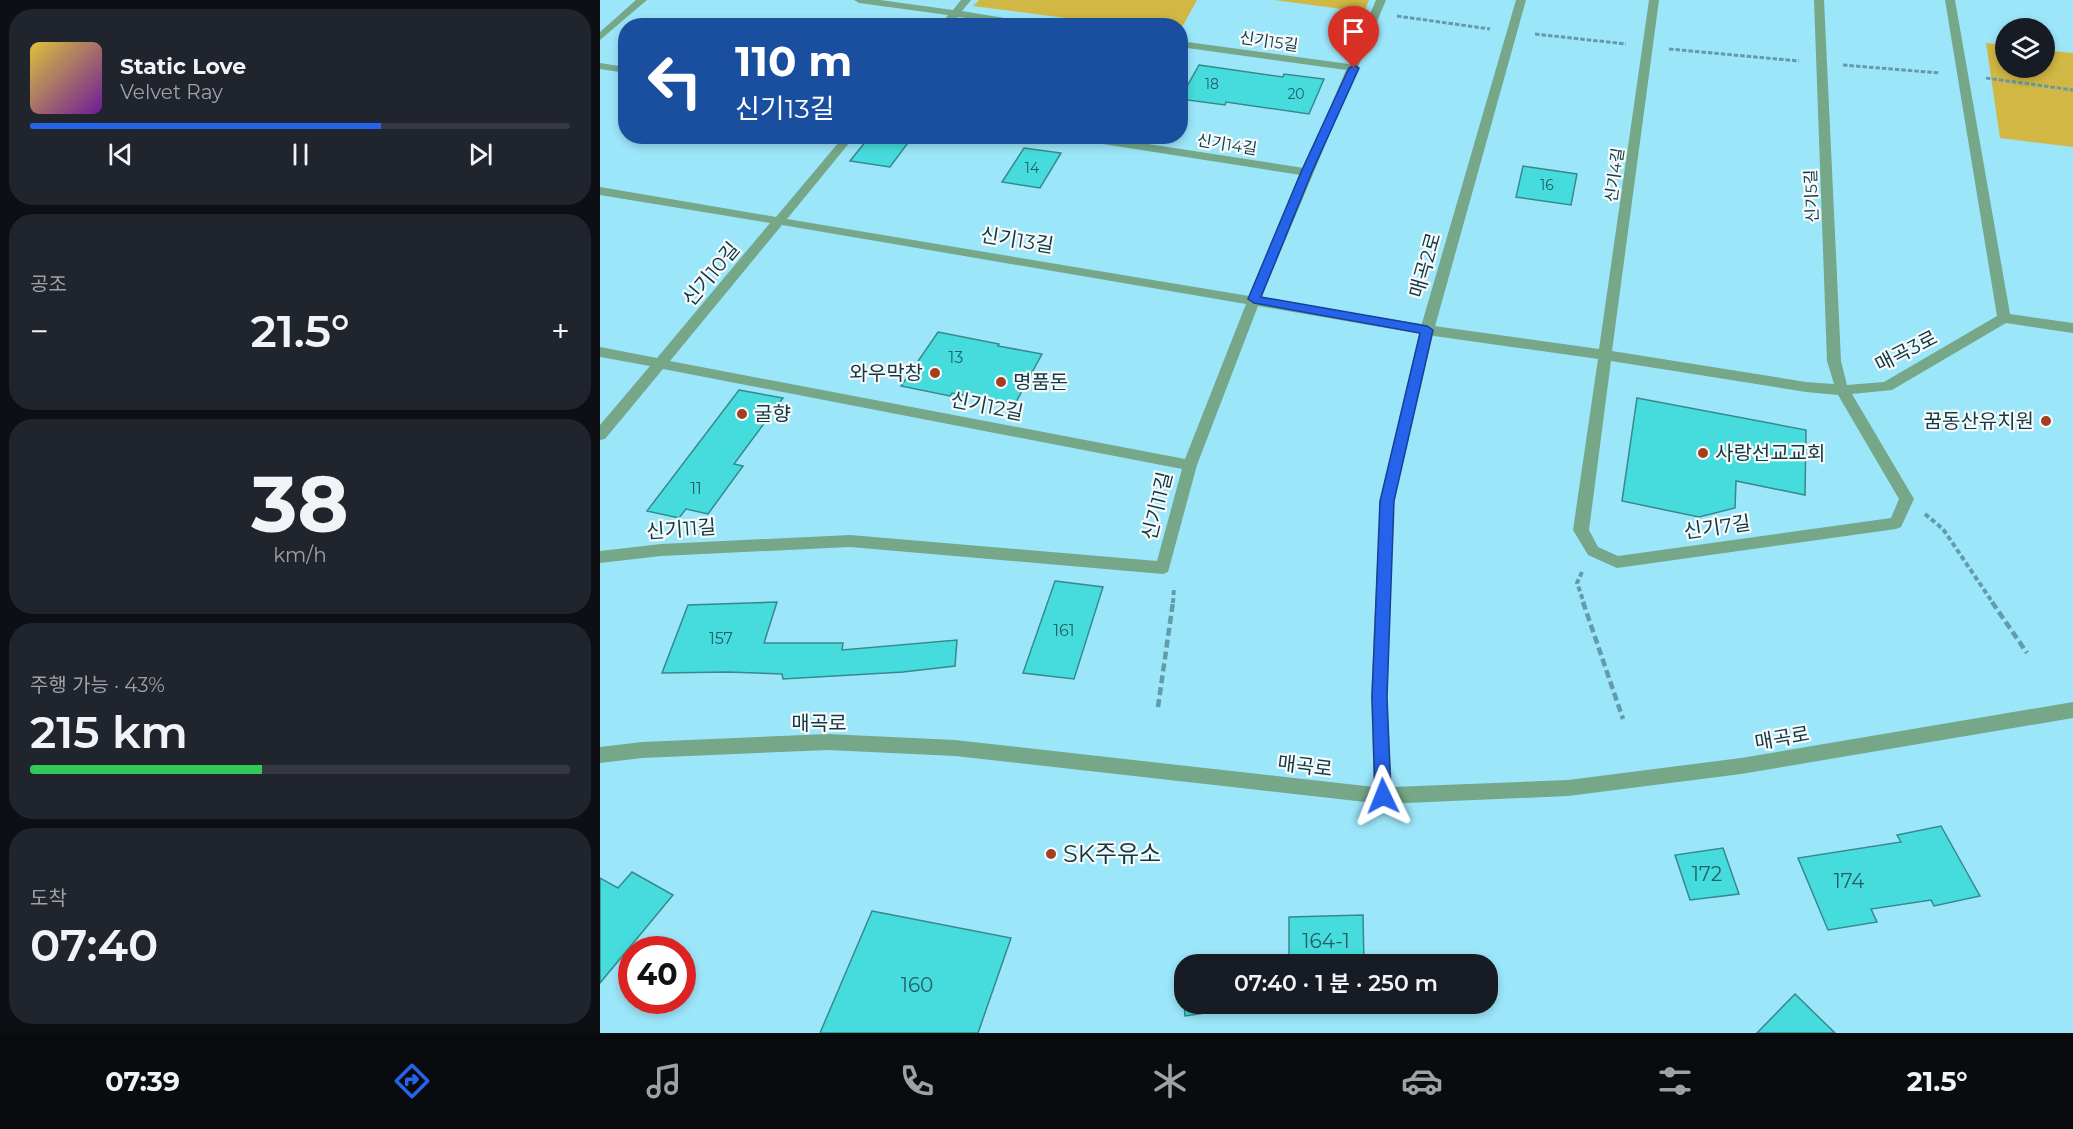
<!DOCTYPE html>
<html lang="ko">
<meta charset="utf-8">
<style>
body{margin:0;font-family:Montserrat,"Noto Sans KR",sans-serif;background:#20242c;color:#f1f3f6;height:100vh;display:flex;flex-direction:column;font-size:22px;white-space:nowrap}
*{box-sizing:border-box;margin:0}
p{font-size:20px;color:#9ea1a6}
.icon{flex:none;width:33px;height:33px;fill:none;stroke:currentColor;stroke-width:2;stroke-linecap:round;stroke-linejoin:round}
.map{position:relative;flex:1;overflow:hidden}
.sheet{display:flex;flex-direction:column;gap:9px;padding:9px;background:#0d0f14;width:600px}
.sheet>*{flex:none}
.guide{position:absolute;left:18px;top:18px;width:570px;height:126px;border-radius:24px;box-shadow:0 3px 9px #0003;background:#1a4fa0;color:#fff;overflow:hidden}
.fabs{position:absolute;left:1395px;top:18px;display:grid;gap:12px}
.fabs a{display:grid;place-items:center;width:60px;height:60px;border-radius:50%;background:#171b24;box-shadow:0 3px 9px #0003;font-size:30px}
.speed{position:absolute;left:18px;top:936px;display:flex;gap:12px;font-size:30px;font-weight:700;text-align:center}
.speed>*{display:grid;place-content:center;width:78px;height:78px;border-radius:50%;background:#171b24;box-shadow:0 3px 9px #0003;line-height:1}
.speed .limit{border:9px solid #d22;background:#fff;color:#111}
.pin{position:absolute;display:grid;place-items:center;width:51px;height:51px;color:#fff;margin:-62px -26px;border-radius:50% 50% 50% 0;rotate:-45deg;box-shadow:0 0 6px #0007}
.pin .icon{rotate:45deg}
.me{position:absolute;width:66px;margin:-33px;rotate:358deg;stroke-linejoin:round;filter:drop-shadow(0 0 4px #0008)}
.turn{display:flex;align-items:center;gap:21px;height:126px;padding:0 18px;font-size:27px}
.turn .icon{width:78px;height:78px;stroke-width:2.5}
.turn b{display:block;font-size:42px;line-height:51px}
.big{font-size:45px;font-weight:600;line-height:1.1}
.sheet .tile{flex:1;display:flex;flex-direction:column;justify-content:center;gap:9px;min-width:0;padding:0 21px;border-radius:24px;background:#20242c}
.sheet .dial{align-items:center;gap:0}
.dial b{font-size:78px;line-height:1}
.song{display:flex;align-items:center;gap:18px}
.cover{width:72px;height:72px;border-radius:9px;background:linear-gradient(135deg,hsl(50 70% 55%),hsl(280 70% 35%))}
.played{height:6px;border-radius:3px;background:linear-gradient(90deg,#2563eb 65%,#363941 65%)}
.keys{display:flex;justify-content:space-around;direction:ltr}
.heat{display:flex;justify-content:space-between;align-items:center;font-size:33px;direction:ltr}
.charge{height:9px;border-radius:4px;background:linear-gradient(90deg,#34c759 43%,#363941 0)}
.trip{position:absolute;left:574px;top:954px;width:324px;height:60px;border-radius:24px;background:#171b24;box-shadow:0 3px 9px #0003;font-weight:600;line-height:60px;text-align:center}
.menu{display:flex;height:96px;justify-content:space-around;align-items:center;background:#090b0e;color:#9ea1a6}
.menu .icon{width:42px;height:42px}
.menu .current{color:#2563eb}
.menu b{font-size:27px;color:#f1f3f6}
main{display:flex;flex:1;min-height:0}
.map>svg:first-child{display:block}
.green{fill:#d1b743}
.building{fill:#46dcde;stroke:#37898a;stroke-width:1.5}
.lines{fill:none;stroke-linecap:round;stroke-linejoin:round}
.path-far2{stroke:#639baa;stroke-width:3;stroke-dasharray:4.5 2;stroke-linecap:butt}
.path-far1{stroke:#639baa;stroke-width:4;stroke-dasharray:5 3;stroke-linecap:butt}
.path{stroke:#639baa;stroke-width:4.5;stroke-dasharray:8 4;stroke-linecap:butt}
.minor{fill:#76a789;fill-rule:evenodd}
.tertiary{fill:#76a789;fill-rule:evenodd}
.route{fill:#2563eb;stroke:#184099;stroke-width:1.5}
.poi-dot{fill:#a53d1f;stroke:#f4fbfd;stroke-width:2}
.labels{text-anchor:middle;stroke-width:4.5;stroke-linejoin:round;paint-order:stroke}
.far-number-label{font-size:14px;fill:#236066}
.far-street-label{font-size:16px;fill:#17363e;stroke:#f4fbfd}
.number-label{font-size:16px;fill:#236066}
.street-label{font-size:20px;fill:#17363e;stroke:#f4fbfd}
.poi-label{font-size:20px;fill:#17363e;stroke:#f4fbfd;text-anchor:start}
.near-number-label{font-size:20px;fill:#236066}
.near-poi-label{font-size:24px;fill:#17363e;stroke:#f4fbfd;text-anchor:start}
</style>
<main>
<section class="sheet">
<div class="tile">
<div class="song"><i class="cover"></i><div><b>Static Love</b><p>Velvet Ray</p></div></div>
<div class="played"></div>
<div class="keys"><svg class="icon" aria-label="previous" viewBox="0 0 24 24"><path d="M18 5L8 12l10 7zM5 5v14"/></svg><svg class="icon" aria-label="pause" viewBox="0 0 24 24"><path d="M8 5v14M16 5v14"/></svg><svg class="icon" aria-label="next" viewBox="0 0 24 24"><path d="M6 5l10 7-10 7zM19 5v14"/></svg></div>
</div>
<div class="tile"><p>공조</p>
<div class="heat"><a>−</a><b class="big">21.5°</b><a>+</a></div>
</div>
<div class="tile dial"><b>38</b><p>km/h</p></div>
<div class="tile"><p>주행 가능 · 43%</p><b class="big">215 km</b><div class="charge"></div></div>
<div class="tile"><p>도착</p><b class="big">07:40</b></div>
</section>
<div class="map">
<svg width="1473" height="1033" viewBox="0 0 1473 1033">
<rect width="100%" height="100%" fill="#9ce6fa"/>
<g class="green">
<polygon points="379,0 597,0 581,29 580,26 519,25 373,6"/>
<polygon points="674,0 769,0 764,12"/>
<polygon points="1386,43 1405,45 1406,68 1444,68 1445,50 1473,53 1473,147 1400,138"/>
</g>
<g class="building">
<polygon points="599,65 683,77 684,74 724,79 709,114 626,102 625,105 580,99"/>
<polygon points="270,136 313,136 290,167 250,161"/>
<polygon points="424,148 461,153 440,188 402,182"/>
<polygon points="923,166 977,174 971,205 916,197"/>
<polygon points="338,332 399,344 398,346 442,354 415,404 352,393 350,396 301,386"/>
<polygon points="139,390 183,398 134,464 143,466 108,514 86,509 79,518 47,511"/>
<polygon points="1037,398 1206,430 1205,495 1136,481 1135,508 1099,517 1022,501"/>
<polygon points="455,581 503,587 474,679 423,673"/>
<polygon points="177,602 164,643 243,643 242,650 357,640 355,666 303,672 183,679 182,674 127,672 62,673 88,605"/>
<polygon points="1341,826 1380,896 1334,906 1331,900 1271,909 1277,922 1228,930 1198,858 1301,842 1297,835"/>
<polygon points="1123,848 1139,894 1090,900 1075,855"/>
<polygon points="32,872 73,895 0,983 0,878 18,888"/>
<polygon points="272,911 411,938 378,1033 220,1033"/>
<polygon points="763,915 764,964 689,964 689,917"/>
<polygon points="621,957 622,964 585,964 585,1004 626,1004 626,1010 585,1016 581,963"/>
<polygon points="1195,994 1235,1033 1157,1033"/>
<polygon points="689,1004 765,1004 765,1005 689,1006"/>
</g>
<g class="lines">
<g class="path-far2">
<polyline points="797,16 890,29"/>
<polyline points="935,34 1026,44"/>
<polyline points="1069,49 1199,61"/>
<polyline points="1243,65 1340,73"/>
<polyline points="1386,78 1473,90"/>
</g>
<g class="path-far1">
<polyline points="1325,514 1343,529 1393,603"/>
<polyline points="982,572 977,583 984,603"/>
<polyline points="573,603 574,587"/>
</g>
<g class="path">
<polyline points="983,602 1023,719"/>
<polyline points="1392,602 1427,653"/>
<polyline points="558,707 573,602"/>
</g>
<g class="minor">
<polygon points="254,0 280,0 353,10 361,0 371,0 362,11 454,26 423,26 358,17 351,26 340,26 348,15 259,3"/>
<path d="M776,0h10l-125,298 166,27 172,24 50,-349h10l-47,351 194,31 28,2 -7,-23 -13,-361h10l17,361 6,24 37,-3 113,-66 -52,-316h10l55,314 63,9v10l-67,-10 -114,67 -40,4 62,105 -13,28 -5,2 -279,39 -29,-13 -15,-25 25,-171 -171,-24 -169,-29 -61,159 -29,107 -5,2 -313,-27 -189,9 -61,7v-12l61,-7 189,-9 307,26 25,-92 -519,-100 -58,70 -5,1v-15l50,-59 -50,-9v-10l57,11 113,-135 -170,-28v-8l176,30 68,-81h11l-68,83 462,77 52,-121 -230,-36 -5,-3h30l208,32 42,-98 -166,-23v-6l169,23zM182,225l464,79 -61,155 -515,-98zM1011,361l195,31 32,3 61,104 -8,19 -273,38 -20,-9 -9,-17z"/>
<polygon points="0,63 26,67 26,73 0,69"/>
</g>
<g class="tertiary">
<polygon points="36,0 47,0 0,40 0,32"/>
<polygon points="916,0 926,0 834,330 794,501 787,697 792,787 968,780 1141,758 1473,702 1473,718 1141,774 968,796 783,804 355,756 228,750 42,758 0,763 0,747 42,742 228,734 355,740 774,787 771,697 780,501 820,330"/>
</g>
</g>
<polygon class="route" points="754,65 759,68 712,172 661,297 827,326 833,330 794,501 787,697 791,796 788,802 783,804 777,802 775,796 772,697 780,501 820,333 654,303 648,299 701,172 749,68"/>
<g class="poi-dot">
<circle cx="335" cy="373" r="6"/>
<circle cx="401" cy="382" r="6"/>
<circle cx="142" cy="414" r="6"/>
<circle cx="1446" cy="421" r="6"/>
<circle cx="1103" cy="453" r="6"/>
<circle cx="451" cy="854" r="6"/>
</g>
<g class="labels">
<g class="far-number-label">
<text x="612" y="89">18</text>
<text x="696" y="99">20</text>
<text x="432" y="173">14</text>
<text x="947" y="190">16</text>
</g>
<g class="far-street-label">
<text transform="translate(669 41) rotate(8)" y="6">신기15길</text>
<text transform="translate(627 144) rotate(9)" y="6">신기14길</text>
<text transform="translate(1014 175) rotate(-82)" y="6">신기4길</text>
<text transform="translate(1211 196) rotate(-92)" y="6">신기5길</text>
</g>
<g class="number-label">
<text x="356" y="363">13</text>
<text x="96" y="494">11</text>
<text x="464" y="636">161</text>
<text x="121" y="644">157</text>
</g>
<g class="street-label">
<text transform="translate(417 240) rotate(9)" y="7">신기13길</text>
<text transform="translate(825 265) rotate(-74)" y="7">매곡2로</text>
<text transform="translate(111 274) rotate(-50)" y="7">신기10길</text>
<text transform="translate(1306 351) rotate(-27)" y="7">매곡3로</text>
<text transform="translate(387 406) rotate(11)" y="7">신기12길</text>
<text transform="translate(557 506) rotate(-76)" y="7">신기11길</text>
<text transform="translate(1117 527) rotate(-8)" y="7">신기7길</text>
<text transform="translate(81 529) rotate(-4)" y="7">신기11길</text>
<text x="219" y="730">매곡로</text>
<text transform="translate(1182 738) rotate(-10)" y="7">매곡로</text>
<text transform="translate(705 766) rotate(7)" y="7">매곡로</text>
</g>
<g class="poi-label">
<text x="323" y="380" text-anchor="end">와우막창</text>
<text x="413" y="389">명품돈</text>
<text x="154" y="421">굴향</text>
<text x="1434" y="428" text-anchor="end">꿈동산유치원</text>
<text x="1115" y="460">사랑선교교회</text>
</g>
<g class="near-number-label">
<text x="1107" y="881">172</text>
<text x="1249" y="888">174</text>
<text x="726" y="948">164-1</text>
<text x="317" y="992">160</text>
</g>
<g class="near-poi-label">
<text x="463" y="862">SK주유소</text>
</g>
</g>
</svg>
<div class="fabs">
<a><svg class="icon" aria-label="layers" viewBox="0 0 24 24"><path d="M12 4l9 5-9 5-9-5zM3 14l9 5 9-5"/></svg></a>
</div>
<div class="speed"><div class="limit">40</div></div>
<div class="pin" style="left:754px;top:68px;background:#d93025"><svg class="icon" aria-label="arrive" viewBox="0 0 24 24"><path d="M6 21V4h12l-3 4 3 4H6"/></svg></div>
<svg class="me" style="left:783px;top:796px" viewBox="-20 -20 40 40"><path d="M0-17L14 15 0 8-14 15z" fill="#2563eb" stroke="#fff" stroke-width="4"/></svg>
<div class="trip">07:40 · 1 분 · 250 m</div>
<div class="guide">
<div class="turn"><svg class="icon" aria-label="left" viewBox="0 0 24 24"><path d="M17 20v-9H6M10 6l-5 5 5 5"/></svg><div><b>110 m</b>신기13길</div></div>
</div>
</div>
</main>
<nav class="menu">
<b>07:39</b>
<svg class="icon current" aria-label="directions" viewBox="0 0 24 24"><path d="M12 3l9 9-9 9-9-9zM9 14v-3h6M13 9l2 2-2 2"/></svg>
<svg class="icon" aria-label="music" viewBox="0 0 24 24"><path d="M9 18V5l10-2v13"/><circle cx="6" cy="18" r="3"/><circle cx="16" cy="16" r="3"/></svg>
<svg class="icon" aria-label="phone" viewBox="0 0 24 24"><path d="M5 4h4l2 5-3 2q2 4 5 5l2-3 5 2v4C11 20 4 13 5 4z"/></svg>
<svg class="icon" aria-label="climate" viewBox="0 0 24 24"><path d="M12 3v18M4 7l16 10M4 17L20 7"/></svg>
<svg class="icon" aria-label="car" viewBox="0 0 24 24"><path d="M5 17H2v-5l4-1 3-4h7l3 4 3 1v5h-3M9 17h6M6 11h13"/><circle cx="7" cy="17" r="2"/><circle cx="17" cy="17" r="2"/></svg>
<svg class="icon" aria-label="filters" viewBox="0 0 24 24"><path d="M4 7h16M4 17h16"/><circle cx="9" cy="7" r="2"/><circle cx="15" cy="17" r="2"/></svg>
<b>21.5°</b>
</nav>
